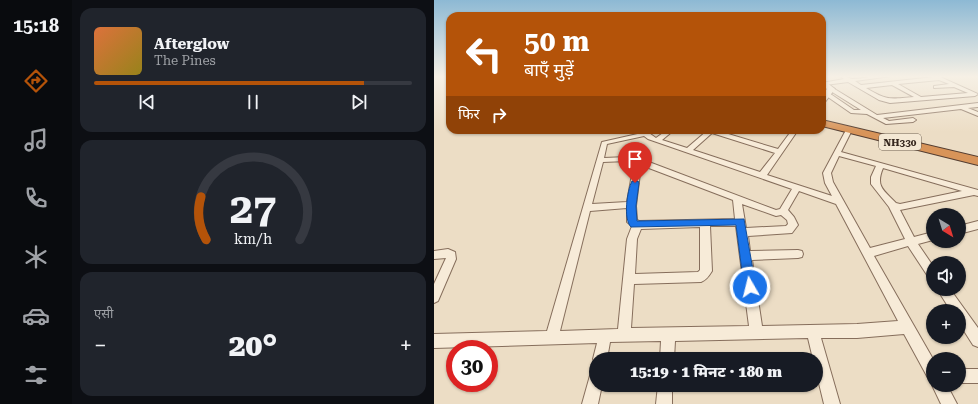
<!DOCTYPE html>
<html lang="hi">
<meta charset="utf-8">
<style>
body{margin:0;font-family:"Roboto Serif","Noto Sans Devanagari",serif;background:#20242c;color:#f1f3f6;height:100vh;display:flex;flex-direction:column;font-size:15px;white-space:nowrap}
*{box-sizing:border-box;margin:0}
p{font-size:13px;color:#9ea1a6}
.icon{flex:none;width:22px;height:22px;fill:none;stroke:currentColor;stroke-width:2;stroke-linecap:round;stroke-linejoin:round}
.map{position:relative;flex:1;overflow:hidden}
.drawer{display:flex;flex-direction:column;gap:8px;padding:8px;background:#0d0f14;width:362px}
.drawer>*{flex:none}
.hud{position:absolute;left:12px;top:12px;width:380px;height:122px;border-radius:12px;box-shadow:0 1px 3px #0004;background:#b45309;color:#fff;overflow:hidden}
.needle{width:26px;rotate:142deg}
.fabs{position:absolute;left:492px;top:208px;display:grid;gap:8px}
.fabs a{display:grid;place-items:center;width:40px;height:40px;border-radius:50%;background:#171b24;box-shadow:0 1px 3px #0004;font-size:20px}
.speed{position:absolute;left:12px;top:340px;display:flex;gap:8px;font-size:20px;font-weight:700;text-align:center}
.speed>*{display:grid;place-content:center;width:52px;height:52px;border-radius:50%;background:#171b24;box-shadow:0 1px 3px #0004;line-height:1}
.speed .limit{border:6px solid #d22;background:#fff;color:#111}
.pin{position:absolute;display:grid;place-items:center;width:34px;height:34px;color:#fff;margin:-41px -17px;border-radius:50% 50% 50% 0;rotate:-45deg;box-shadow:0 0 4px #0007}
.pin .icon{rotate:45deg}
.me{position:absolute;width:44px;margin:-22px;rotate:352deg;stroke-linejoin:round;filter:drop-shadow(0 0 3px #0008)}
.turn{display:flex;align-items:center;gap:14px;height:84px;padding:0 12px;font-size:18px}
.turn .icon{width:52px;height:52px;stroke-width:2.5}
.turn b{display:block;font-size:28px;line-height:34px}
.then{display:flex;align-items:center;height:38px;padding:0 12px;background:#0003;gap:8px;font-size:15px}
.big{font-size:30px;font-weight:800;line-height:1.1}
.drawer .tile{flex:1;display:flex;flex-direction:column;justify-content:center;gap:6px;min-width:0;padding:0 14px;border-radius:12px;background:#20242c}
.drawer .dial{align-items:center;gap:0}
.dial svg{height:104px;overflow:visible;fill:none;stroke:#363941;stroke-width:7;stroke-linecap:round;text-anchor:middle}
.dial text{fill:#f1f3f6;stroke:none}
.song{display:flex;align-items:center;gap:12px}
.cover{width:48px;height:48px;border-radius:6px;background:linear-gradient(135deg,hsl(20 70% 55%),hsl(50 70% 35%))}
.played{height:4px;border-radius:2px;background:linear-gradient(90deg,#b45309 85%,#363941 85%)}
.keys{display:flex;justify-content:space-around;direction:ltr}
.heat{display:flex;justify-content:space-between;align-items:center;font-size:22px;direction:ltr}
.trip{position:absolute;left:155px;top:352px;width:234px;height:40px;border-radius:20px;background:#171b24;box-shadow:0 1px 3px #0004;font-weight:800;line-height:40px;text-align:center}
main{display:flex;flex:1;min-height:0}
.tabs{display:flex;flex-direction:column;width:72px;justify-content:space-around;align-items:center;background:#090b0e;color:#9ea1a6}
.tabs .icon{width:28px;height:28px}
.tabs .on{color:#b45309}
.tabs b{font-size:18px;color:#f1f3f6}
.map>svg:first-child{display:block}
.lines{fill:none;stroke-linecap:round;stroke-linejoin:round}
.street-casing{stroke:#866e5c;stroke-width:2}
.secondary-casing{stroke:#68503f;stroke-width:2}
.highway-casing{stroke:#543d30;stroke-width:2}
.street{fill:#f7ebd8;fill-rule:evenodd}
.secondary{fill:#f7ebd8;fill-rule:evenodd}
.highway{fill:#d89459;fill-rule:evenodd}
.route{fill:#1a73e8;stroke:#114b97}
.labels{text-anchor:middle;stroke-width:4;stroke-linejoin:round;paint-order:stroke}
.shield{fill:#f4e8d4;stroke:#706255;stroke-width:1}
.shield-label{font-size:10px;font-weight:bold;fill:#37281f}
</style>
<main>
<nav class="tabs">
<b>15:18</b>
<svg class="icon on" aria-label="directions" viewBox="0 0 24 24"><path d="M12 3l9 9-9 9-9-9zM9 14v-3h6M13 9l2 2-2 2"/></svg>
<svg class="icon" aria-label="music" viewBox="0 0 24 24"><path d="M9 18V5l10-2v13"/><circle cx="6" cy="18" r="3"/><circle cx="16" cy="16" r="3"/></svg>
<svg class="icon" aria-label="phone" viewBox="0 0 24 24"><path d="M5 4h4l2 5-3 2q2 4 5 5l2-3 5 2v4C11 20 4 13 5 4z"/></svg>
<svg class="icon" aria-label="climate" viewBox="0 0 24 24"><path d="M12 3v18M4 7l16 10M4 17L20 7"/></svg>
<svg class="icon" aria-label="car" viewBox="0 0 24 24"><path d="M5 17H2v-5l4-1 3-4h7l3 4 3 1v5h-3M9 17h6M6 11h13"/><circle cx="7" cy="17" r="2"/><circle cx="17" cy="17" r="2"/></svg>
<svg class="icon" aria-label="filters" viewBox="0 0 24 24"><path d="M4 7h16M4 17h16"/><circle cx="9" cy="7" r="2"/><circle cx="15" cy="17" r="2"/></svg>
</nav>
<section class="drawer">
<div class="tile">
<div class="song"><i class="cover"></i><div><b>Afterglow</b><p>The Pines</p></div></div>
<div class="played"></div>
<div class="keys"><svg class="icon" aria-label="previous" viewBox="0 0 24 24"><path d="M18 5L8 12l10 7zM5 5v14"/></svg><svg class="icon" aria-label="pause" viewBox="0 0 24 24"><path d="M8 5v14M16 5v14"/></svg><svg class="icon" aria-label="next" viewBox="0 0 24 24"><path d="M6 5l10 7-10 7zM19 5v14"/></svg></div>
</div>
<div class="tile dial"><svg viewBox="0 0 100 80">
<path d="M14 69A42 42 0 1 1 86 69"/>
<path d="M14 69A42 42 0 0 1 10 36" stroke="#b45309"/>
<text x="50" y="56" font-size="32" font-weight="700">27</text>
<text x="50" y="72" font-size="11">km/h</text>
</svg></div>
<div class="tile"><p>एसी</p>
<div class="heat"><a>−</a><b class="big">20°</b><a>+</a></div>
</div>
</section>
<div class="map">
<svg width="544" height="404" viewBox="0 0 544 404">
<rect width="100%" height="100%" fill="#ecddc5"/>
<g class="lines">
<g class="street-casing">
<g id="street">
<path d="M406,76c5,-1 7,2 12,3 13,0 26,-5 39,-3l-36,5 6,4 73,-8 -1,-1h5l40,18 -3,2 -85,7 -11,-3 -31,-18 -23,3 -3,-2 22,-4zM505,80l10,4 -15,2v2l20,-1 14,6 -47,4 -23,-13zM458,85l22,12c-25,2 -26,4 -48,-9z"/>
<polygon points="395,88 399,88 443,115 544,103 544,107 534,108 544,112 544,116 527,109 449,118 455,121 479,118 482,120 479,122 452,124 433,114 417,113 391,95 391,93 395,93 420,110 427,110 395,90"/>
<path d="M415,128l3,2 -11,22 137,38v6l-4,-1 -74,15 14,27 19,-5v8l-15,4 15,22v14l-4,-2 -21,-32 -34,10 59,103v21l-5,-2 -24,-44 -47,4h-36l19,66h-16l-8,-33v-12h-3l-5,-21 -133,3 -1,18h-14l1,-18 -51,1 -3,17h-11v5l-3,-5 4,-16 -163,5v-14l113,-3 55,-189 40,-9 1,-3h6v3l7,5 11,-8h7l-12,10 25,8 21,-18h7l63,19 14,-19h6l-31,45 65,21 -7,-13 -2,-10 23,-43zM278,133l63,20 -15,19 -67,-22zM210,136l4,3 144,50 -12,20 -4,1 -135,-51 -14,-2 -23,1 3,-14zM405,156l37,10 -5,11v7l18,23 16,32 -35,9 -37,-66 -2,-9zM193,161l7,2 -7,39 -35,2 11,-42zM207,165l92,35 2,19 -96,2 -2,-1 -1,-14zM449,168l79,23 -62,13 -4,-1c-12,-13 -21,-16 -13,-35zM365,191l37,13 62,117 -41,3 -95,2 -10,-66 46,-2 4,-1 1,-3 -1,-3 -4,-1 -48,1 -2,-15 44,-3 6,-8 -4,-8 -6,-7zM308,204l34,12 5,-1 6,5 1,4 -2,2 -40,2zM193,208v14l5,4 -5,13 -9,90 -58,2 30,-120zM276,226h26l13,100 -118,2 3,-44 67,-2c5,-2 8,-6 11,-11zM266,227v43l-2,2 -63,2 2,-35 4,-10z"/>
<polygon points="544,221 544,229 525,234 525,226"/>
<polygon points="14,249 21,252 22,259 4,301 0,303 0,284 12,258 0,259 0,251"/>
<polygon points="503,289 516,289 544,328 544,347 539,345 525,323 525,311 517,311"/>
<rect x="525" y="369" width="19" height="14"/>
<polygon points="162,370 162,385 168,385 164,404 148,404 157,372"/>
<polygon points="499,381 499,385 513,385 523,404 507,404 498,385"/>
<polygon points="224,385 238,385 238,404 222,404"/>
</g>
</g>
<g class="secondary-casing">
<polygon id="secondary" points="388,79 401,89 391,102 388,102 388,95 393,89 388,85"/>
</g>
<g class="highway-casing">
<polygon id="highway" points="388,120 544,157 544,165 388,126"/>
</g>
<use href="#street" class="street"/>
<use href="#secondary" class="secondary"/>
<use href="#highway" class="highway"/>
</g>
<linearGradient id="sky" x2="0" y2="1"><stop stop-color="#8db9d4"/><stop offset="0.58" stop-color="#f6f0e5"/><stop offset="1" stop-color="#f6f0e5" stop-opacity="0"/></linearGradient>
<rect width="544" height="132" fill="url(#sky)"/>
<path class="route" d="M198,181h6l1,2 -3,23 1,15 107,-2 12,68 -2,3 -4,2 -4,-2 -2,-3 -8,-62 -105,2c-8,-8 -4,-36 1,-46z"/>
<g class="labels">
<rect class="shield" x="445" y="134" width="42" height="16" rx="3"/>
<g class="shield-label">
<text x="466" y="146">NH330</text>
</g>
</g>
</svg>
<div class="fabs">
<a><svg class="needle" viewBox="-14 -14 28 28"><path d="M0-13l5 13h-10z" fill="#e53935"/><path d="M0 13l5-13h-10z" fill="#9ea1a6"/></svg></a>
<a><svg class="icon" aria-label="sound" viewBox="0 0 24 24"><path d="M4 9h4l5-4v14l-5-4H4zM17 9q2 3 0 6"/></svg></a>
<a>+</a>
<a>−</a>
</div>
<div class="speed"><div class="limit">30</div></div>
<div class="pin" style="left:201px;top:183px;background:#d93025"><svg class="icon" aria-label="arrive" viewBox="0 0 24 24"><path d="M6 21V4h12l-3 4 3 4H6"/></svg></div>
<svg class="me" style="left:316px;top:287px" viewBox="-20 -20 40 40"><circle r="17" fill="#1a73e8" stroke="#fff" stroke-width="3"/><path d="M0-11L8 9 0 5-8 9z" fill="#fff"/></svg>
<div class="trip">15:19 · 1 मिनट · 180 m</div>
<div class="hud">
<div class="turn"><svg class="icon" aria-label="left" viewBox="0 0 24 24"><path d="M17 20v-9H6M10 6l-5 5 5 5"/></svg><div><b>50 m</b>बाएँ मुड़ें</div></div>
<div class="then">फिर<svg class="icon" aria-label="right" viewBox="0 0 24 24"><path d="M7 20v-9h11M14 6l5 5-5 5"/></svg></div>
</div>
</div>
</main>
